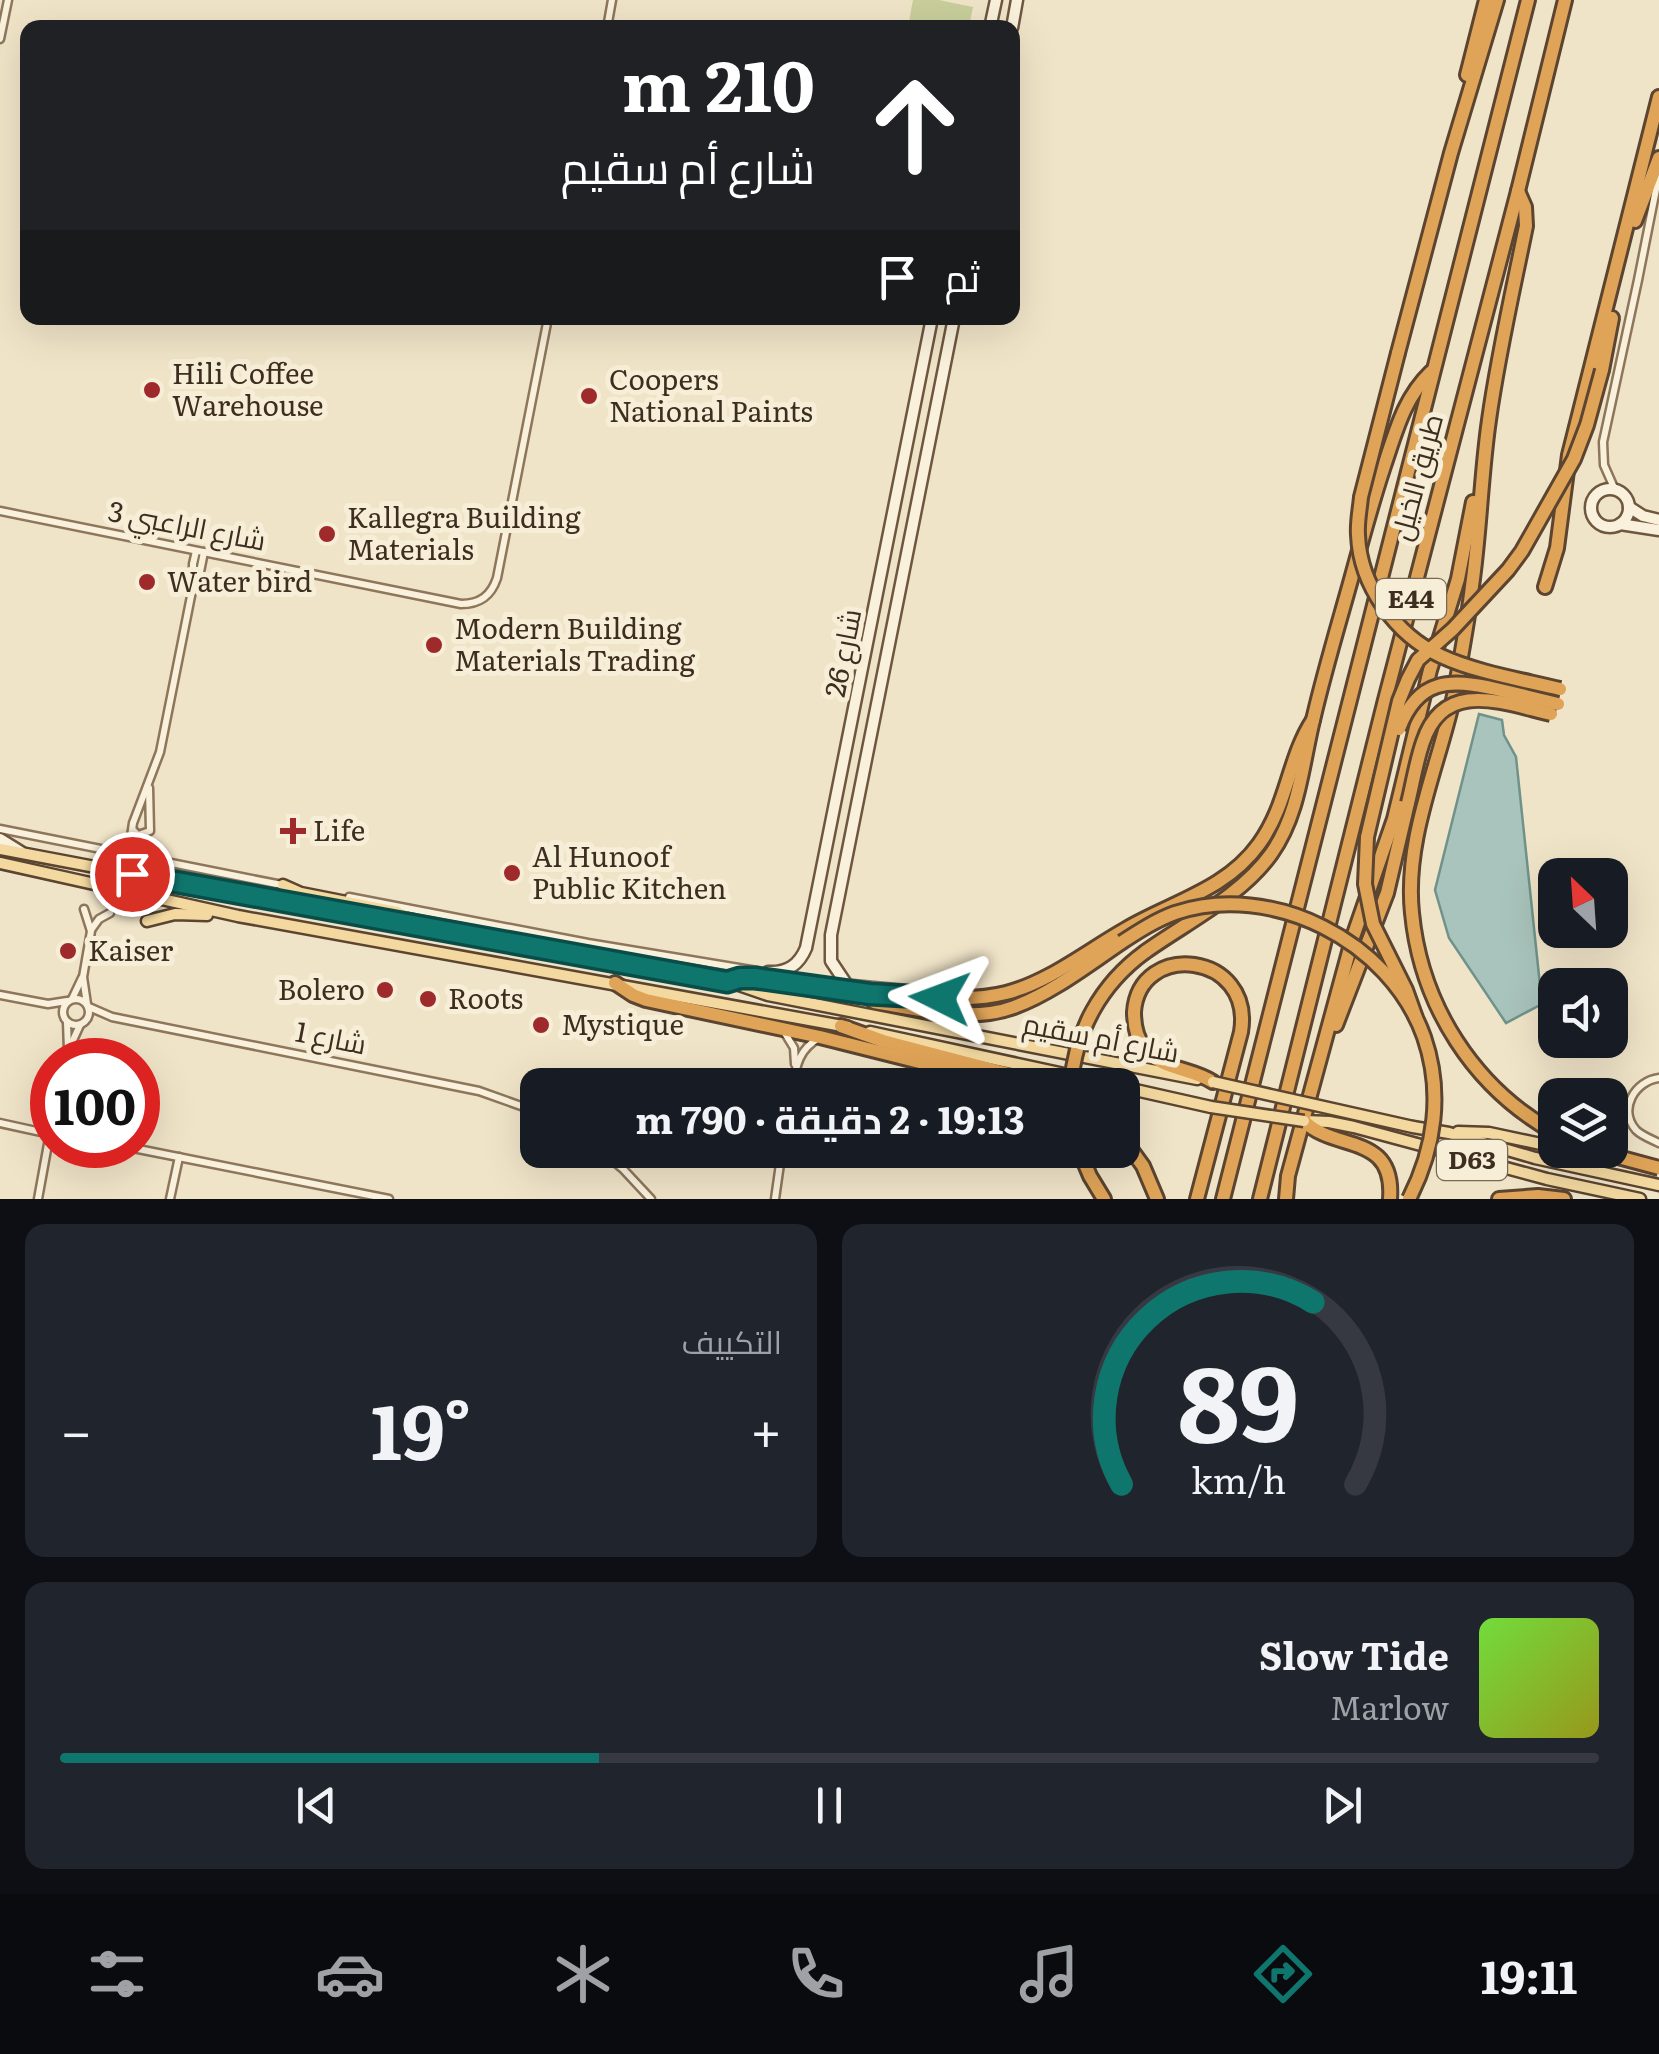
<!DOCTYPE html>
<html lang="ar">
<meta charset="utf-8">
<style>
body{margin:0;font-family:Literata,Cairo,serif;background:#20242c;color:#f1f3f6;direction:rtl;height:100vh;display:flex;flex-direction:column;font-size:38px;white-space:nowrap}
*{box-sizing:border-box;margin:0}
p{font-size:32px;color:#9ea1a6}
.icon{flex:none;width:55px;height:55px;fill:none;stroke:currentColor;stroke-width:2;stroke-linecap:round;stroke-linejoin:round}
.map{position:relative;height:1199px;overflow:hidden;direction:ltr}
.drawer{display:flex;flex-direction:column;gap:25px;padding:25px;background:#0d0f14;flex:1}
.drawer>*{flex:none}
.hud{position:absolute;left:20px;top:20px;width:1000px;height:305px;border-radius:20px;box-shadow:0 10px 40px #0002;direction:rtl;background:#202124;color:#fff;overflow:hidden}
.needle{width:65px;rotate:335deg}
.tools{position:absolute;left:1538px;top:858px;display:grid;gap:20px}
.tools a{display:grid;place-items:center;width:90px;height:90px;border-radius:20px;background:#171b24;box-shadow:0 10px 40px #0002;font-size:50px}
.speed{position:absolute;left:30px;top:1038px;display:flex;gap:20px;font-size:50px;font-weight:700;text-align:center}
.speed>*{display:grid;place-content:center;width:130px;height:130px;border-radius:50%;background:#171b24;box-shadow:0 10px 40px #0002;line-height:1}
.speed .limit{border:15px solid #d22;background:#fff;color:#111}
.pin{position:absolute;display:grid;place-items:center;width:85px;height:85px;color:#fff;margin:-42px;border:5px solid #fff;border-radius:50%;box-shadow:0 2px 10px #0007}
.me{position:absolute;width:110px;margin:-55px;rotate:273deg;stroke-linejoin:round;filter:drop-shadow(0 0 8px #0008)}
.turn{display:flex;align-items:center;gap:35px;height:210px;padding:0 40px;font-size:45px}
.turn .icon{width:130px;height:130px;stroke-width:2.5}
.turn b{display:block;font-size:70px;line-height:85px}
.then{display:flex;align-items:center;height:95px;padding:0 40px;background:#0003;gap:20px;font-size:38px}
.big{font-size:75px;font-weight:700;line-height:1.1}
.drawer .tile{flex:1;display:flex;flex-direction:column;justify-content:center;gap:15px;min-width:0;padding:0 35px;border-radius:20px;background:#20242c}
.drawer .dial{align-items:center;gap:0}
.dial svg{height:260px;overflow:visible;fill:none;stroke:#363941;stroke-width:7;stroke-linecap:round;text-anchor:middle}
.dial text{fill:#f1f3f6;stroke:none}
.song{display:flex;align-items:center;gap:30px}
.cover{width:120px;height:120px;border-radius:15px;background:linear-gradient(135deg,hsl(100 70% 55%),hsl(60 70% 35%))}
.played{height:10px;border-radius:5px;background:linear-gradient(90deg,#0f766e 35%,#363941 35%)}
.keys{display:flex;justify-content:space-around;direction:ltr}
.heat{display:flex;justify-content:space-between;align-items:center;font-size:55px;direction:ltr}
.drawer .tiles{flex:1;display:grid;gap:25px;grid-template-columns:1fr 1fr}
.tile:last-child{grid-column:span 2}
.trip{position:absolute;left:520px;top:1068px;width:620px;height:100px;border-radius:20px;background:#171b24;box-shadow:0 10px 40px #0002;font-weight:700;line-height:100px;text-align:center;direction:rtl}
.dock{display:flex;height:160px;justify-content:space-around;align-items:center;background:#090b0e;color:#9ea1a6}
.dock .icon{width:70px;height:70px}
.dock .current{color:#0f766e}
.dock b{font-size:45px;color:#f1f3f6}
.map>svg:first-child{display:block}
.green{fill:#c9cf9b}
.water{fill:#a9c4bc;stroke:#6f938a;stroke-width:2.5}
.lines{fill:none;stroke-linecap:round;stroke-linejoin:round}
.street-casing{stroke:#8d765c;stroke-width:11}
.secondary-casing{stroke:#6f573f;stroke-width:15}
.primary-casing{stroke:#5b4430;stroke-width:15}
.highway-casing{stroke:#5b4430;stroke-width:18}
.street{stroke:#faf1dc;stroke-width:6}
.secondary{stroke:#faf1dc;stroke-width:10}
.primary{stroke:#f3d9a0;stroke-width:10}
.highway{stroke:#e0a458;stroke-width:12}
.primary-bridge-casing{stroke:#5b4430;stroke-width:15;stroke-linecap:butt}
.highway-bridge-casing{stroke:#5b4430;stroke-width:18;stroke-linecap:butt}
.primary-bridge{stroke:#f3d9a0;stroke-width:10}
.highway-bridge{stroke:#e0a458;stroke-width:12}
.route-casing{stroke:#0a4d48;stroke-width:25}
.route{stroke:#0f766e;stroke-width:18}
.poi-dot{fill:#9e2a2b;stroke:#f7eed8;stroke-width:4}
.labels{text-anchor:middle;stroke-width:10;stroke-linejoin:round;paint-order:stroke}
.shield{fill:#f7eed8;stroke:#756857;stroke-width:2.5}
.shield-label{font-size:25px;font-weight:bold;fill:#3d2e20}
.poi-label{font-size:28px;fill:#3d2e20;stroke:#f7eed8;text-anchor:start}
.street-label{font-size:28px;fill:#3d2e20;stroke:#f7eed8}
</style>
<div class="map">
<svg width="1659" height="1199" viewBox="0 0 1659 1199">
<rect width="100%" height="100%" fill="#f0e4c8"/>
<polygon class="green" points="913,0 939,0 973,7 969,27 908,27"/>
<polygon class="water" points="1479,714 1502,720 1504,735 1516,757 1542,1004 1506,1023 1449,938 1435,890"/>
<g class="lines">
<g class="street-casing">
<g id="street">
<polyline points="607,28 612,0"/>
<polyline points="0,39 8,0"/>
<polyline points="1615,490 1604,465 1603,442 1638,280 1659,174"/>
<path d="M0,511l461,93c19,0 30,-8 36,-26l51,-260"/>
<polyline points="193,585 200,572 204,552"/>
<polyline points="0,829 282,885"/>
<polyline points="133,830 138,835 150,831 149,788"/>
<polyline points="115,851 130,843 133,823 160,752 193,586 193,564 196,551"/>
<polyline points="349,897 588,943 764,972"/>
<polyline points="84,909 91,931 83,977 87,1004"/>
<polyline points="91,930 99,919 110,913"/>
<polyline points="821,981 928,991"/>
<polyline points="0,995 48,1004 67,1001"/>
<circle cx="76" cy="1012" r="13"/>
<polyline points="72,999 82,978"/>
<polyline points="89,1007 112,1017 479,1091 538,1112"/>
<polyline points="783,1030 794,1048 795,1064"/>
<polyline points="69,1049 80,1025"/>
<polyline points="66,1060 68,1050 67,1022"/>
<path d="M1659,1078c-24,3 -41,31 -23,52 6,6 15,9 23,13"/>
<path d="M793,1085c3,-21 7,-36 26,-47"/>
<polyline points="0,1123 50,1134"/>
<polyline points="128,1147 389,1199"/>
<polyline points="600,1150 623,1169 651,1199"/>
<polyline points="38,1199 52,1122"/>
<polyline points="170,1199 179,1157"/>
<polyline points="775,1199 782,1150"/>
</g>
</g>
<g class="secondary-casing">
<g id="secondary">
<polyline points="990,28 996,0"/>
<polyline points="1012,28 1017,0"/>
<circle cx="1610" cy="508" r="19"/>
<polyline points="1629,507 1643,516 1659,520"/>
<polyline points="1620,524 1659,530"/>
<polyline points="0,839 21,852"/>
<path d="M768,972c19,1 31,-7 38,-24l126,-630"/>
<polyline points="847,985 831,961 831,935 954,318"/>
</g>
</g>
<g class="primary-casing">
<g id="primary">
<polyline points="0,849 206,888 727,981 768,995 1197,1079"/>
<polyline points="0,863 238,916 848,1027"/>
<polyline points="283,885 301,893 397,912 423,925"/>
<polyline points="147,921 175,914 207,915"/>
<polyline points="870,1032 1115,1085"/>
<polyline points="1122,1087 1211,1107"/>
<polyline points="1305,1121 1329,1122 1354,1127 1547,1179 1640,1199"/>
<polyline points="1413,1127 1449,1133 1535,1158 1659,1185"/>
<polyline points="1458,1132 1489,1133 1555,1147"/>
<polyline points="1574,1150 1598,1153"/>
</g>
</g>
<g class="highway-casing">
<g id="highway">
<polyline points="1467,75 1486,0"/>
<path d="M1518,191l7,16 1,19c-13,64 -28,129 -37,194 -8,55 -9,111 -17,166 -4,35 -11,70 -17,105 -15,72 -51,147 -43,222 9,93 62,175 143,220"/>
<polyline points="1635,221 1659,158"/>
<polyline points="1398,353 1451,153 1497,0"/>
<polyline points="1602,370 1612,318"/>
<polyline points="1545,587 1557,548 1569,455 1659,97"/>
<path d="M1145,952c42,-30 96,-56 126,-98 29,-41 31,-91 43,-138 11,-47 25,-93 38,-140 10,-37 20,-74 32,-110 12,-35 20,-68 47,-94"/>
<path d="M727,981c37,-12 82,6 120,11 20,2 40,3 60,4 33,2 67,5 99,-3 43,-11 81,-42 120,-64 46,-27 100,-39 133,-85 29,-40 29,-86 54,-124"/>
<polyline points="615,983 633,995 646,1000 820,1037 1011,1085"/>
<path d="M874,1002c44,7 97,21 140,5 38,-14 74,-42 108,-65"/>
<polyline points="1336,1025 1387,893 1408,803"/>
<polyline points="841,1026 883,1041 1051,1085"/>
<path d="M1304,1121c30,31 91,11 86,78"/>
<polyline points="1122,1137 1143,1166 1157,1199"/>
<polyline points="1079,1150 1090,1176 1104,1199"/>
<path d="M1197,1199l44,-167c13,-80 -102,-92 -107,-20 0,13 3,27 11,37 17,21 47,19 68,33"/>
<polyline points="1223,1199 1528,0"/>
<polyline points="1260,1199 1385,700 1518,191 1565,0"/>
<polyline points="1286,1199 1288,1176 1353,937 1394,819 1430,670 1458,579 1473,502"/>
<polyline points="1499,1199 1538,1196 1564,1199"/>
</g>
</g>
<use href="#street" class="street"/>
<use href="#secondary" class="secondary"/>
<use href="#primary" class="primary"/>
<use href="#highway" class="highway"/>
<g class="primary-bridge-casing">
<g id="primary-bridge">
<polyline points="1213,1082 1413,1127"/>
<polyline points="1211,1107 1304,1121"/>
</g>
</g>
<g class="highway-bridge-casing">
<g id="highway-bridge">
<path d="M1398,353l-37,144c-1,12 -4,25 -3,38 2,51 38,100 83,121 34,16 82,24 119,33"/>
<path d="M1399,729c19,-51 51,-50 97,-40 21,5 41,10 62,15"/>
<path d="M1408,803c5,-20 8,-41 15,-61 21,-64 80,-39 128,-28"/>
<path d="M1122,942c17,-11 34,-22 53,-29 97,-32 215,28 249,124 19,55 11,111 -15,162"/>
<polyline points="1416,1018 1406,990 1373,924 1365,884 1367,837 1399,701 1408,679 1418,660 1453,629 1508,570 1522,551 1574,459 1587,425 1602,370"/>
<path d="M1071,1085c4,-54 30,-101 74,-133"/>
<polyline points="1592,1150 1659,1168"/>
</g>
</g>
<use href="#primary-bridge" class="primary-bridge"/>
<use href="#highway-bridge" class="highway-bridge"/>
</g>
<g class="lines">
<g class="route-casing">
<polyline id="route" points="132,874 727,982 740,978 755,978 870,994 940,998"/>
</g>
<use href="#route" class="route"/>
</g>
<g class="poi-dot">
<circle cx="152" cy="390" r="10"/>
<circle cx="589" cy="396" r="10"/>
<circle cx="327" cy="534" r="10"/>
<circle cx="147" cy="582" r="10"/>
<circle cx="434" cy="645" r="10"/>
<path d="M288 816h10v10h10v10h-10v10h-10v-10h-10v-10h10z"/>
<circle cx="512" cy="873" r="10"/>
<circle cx="68" cy="951" r="10"/>
<circle cx="385" cy="990" r="10"/>
<circle cx="428" cy="999" r="10"/>
<circle cx="541" cy="1025" r="10"/>
</g>
<g class="labels">
<g class="shield">
<rect x="1376" y="579" width="70" height="40" rx="8"/>
<rect x="1437" y="1140" width="70" height="40" rx="8"/>
</g>
<g class="shield-label">
<text x="1411" y="608">E44</text>
<text x="1472" y="1169">D63</text>
</g>
<g class="poi-label">
<text x="172" y="384">Hili Coffee<tspan x="172" dy="32">Warehouse</tspan></text>
<text x="609" y="390">Coopers<tspan x="609" dy="32">National Paints</tspan></text>
<text x="347" y="528">Kallegra Building<tspan x="347" dy="32">Materials</tspan></text>
<text x="167" y="592">Water bird</text>
<text x="454" y="639">Modern Building<tspan x="454" dy="32">Materials Trading</tspan></text>
<text x="313" y="841">Life</text>
<text x="532" y="867">Al Hunoof<tspan x="532" dy="32">Public Kitchen</tspan></text>
<text x="88" y="961">Kaiser</text>
<text x="365" y="1000" text-anchor="end">Bolero</text>
<text x="448" y="1009">Roots</text>
<text x="561" y="1035">Mystique</text>
</g>
<g class="street-label">
<text transform="translate(1417 477) rotate(-75)" y="10">طريق الخيل</text>
<text transform="translate(187 526) rotate(11)" y="10">شارع الراعبي 3</text>
<text transform="translate(843 653) rotate(-79)" y="10">شارع 26</text>
<text transform="translate(331 1038) rotate(11)" y="10">شارع 1</text>
<text transform="translate(1101 1038) rotate(11)" y="10">شارع أم سقيم</text>
</g>
</g>
</svg>
<div class="tools">
<a><svg class="needle" viewBox="-14 -14 28 28"><path d="M0-13l5 13h-10z" fill="#e53935"/><path d="M0 13l5-13h-10z" fill="#9ea1a6"/></svg></a>
<a><svg class="icon" aria-label="sound" viewBox="0 0 24 24"><path d="M4 9h4l5-4v14l-5-4H4zM17 9q2 3 0 6"/></svg></a>
<a><svg class="icon" aria-label="layers" viewBox="0 0 24 24"><path d="M12 4l9 5-9 5-9-5zM3 14l9 5 9-5"/></svg></a>
</div>
<div class="speed"><div class="limit">100</div></div>
<div class="pin" style="left:132px;top:874px;background:#d93025"><svg class="icon" aria-label="arrive" viewBox="0 0 24 24"><path d="M6 21V4h12l-3 4 3 4H6"/></svg></div>
<svg class="me" style="left:940px;top:998px" viewBox="-20 -20 40 40"><path d="M0-17L14 15 0 8-14 15z" fill="#0f766e" stroke="#fff" stroke-width="4"/></svg>
<div class="trip">19:13 · 2 دقيقة · 790 m</div>
<div class="hud">
<div class="turn"><svg class="icon" aria-label="ahead" viewBox="0 0 24 24"><path d="M12 20V5M6 11l6-6 6 6"/></svg><div><b>210 m</b>شارع أم سقيم</div></div>
<div class="then">ثم<svg class="icon" aria-label="arrive" viewBox="0 0 24 24"><path d="M6 21V4h12l-3 4 3 4H6"/></svg></div>
</div>
</div>
<section class="drawer">
<div class="tiles">
<div class="tile dial"><svg viewBox="0 0 100 80">
<path d="M14 69A42 42 0 1 1 86 69"/>
<path d="M14 69A42 42 0 0 1 73 13" stroke="#0f766e"/>
<text x="50" y="56" font-size="32" font-weight="700">89</text>
<text x="50" y="72" font-size="11">km/h</text>
</svg></div>
<div class="tile"><p>التكييف</p>
<div class="heat"><a>−</a><b class="big">19°</b><a>+</a></div>
</div>
<div class="tile">
<div class="song"><i class="cover"></i><div><b>Slow Tide</b><p>Marlow</p></div></div>
<div class="played"></div>
<div class="keys"><svg class="icon" aria-label="previous" viewBox="0 0 24 24"><path d="M18 5L8 12l10 7zM5 5v14"/></svg><svg class="icon" aria-label="pause" viewBox="0 0 24 24"><path d="M8 5v14M16 5v14"/></svg><svg class="icon" aria-label="next" viewBox="0 0 24 24"><path d="M6 5l10 7-10 7zM19 5v14"/></svg></div>
</div>
</div>
</section>
<nav class="dock">
<b>19:11</b>
<svg class="icon current" aria-label="directions" viewBox="0 0 24 24"><path d="M12 3l9 9-9 9-9-9zM9 14v-3h6M13 9l2 2-2 2"/></svg>
<svg class="icon" aria-label="music" viewBox="0 0 24 24"><path d="M9 18V5l10-2v13"/><circle cx="6" cy="18" r="3"/><circle cx="16" cy="16" r="3"/></svg>
<svg class="icon" aria-label="phone" viewBox="0 0 24 24"><path d="M5 4h4l2 5-3 2q2 4 5 5l2-3 5 2v4C11 20 4 13 5 4z"/></svg>
<svg class="icon" aria-label="climate" viewBox="0 0 24 24"><path d="M12 3v18M4 7l16 10M4 17L20 7"/></svg>
<svg class="icon" aria-label="car" viewBox="0 0 24 24"><path d="M5 17H2v-5l4-1 3-4h7l3 4 3 1v5h-3M9 17h6M6 11h13"/><circle cx="7" cy="17" r="2"/><circle cx="17" cy="17" r="2"/></svg>
<svg class="icon" aria-label="filters" viewBox="0 0 24 24"><path d="M4 7h16M4 17h16"/><circle cx="9" cy="7" r="2"/><circle cx="15" cy="17" r="2"/></svg>
</nav>
